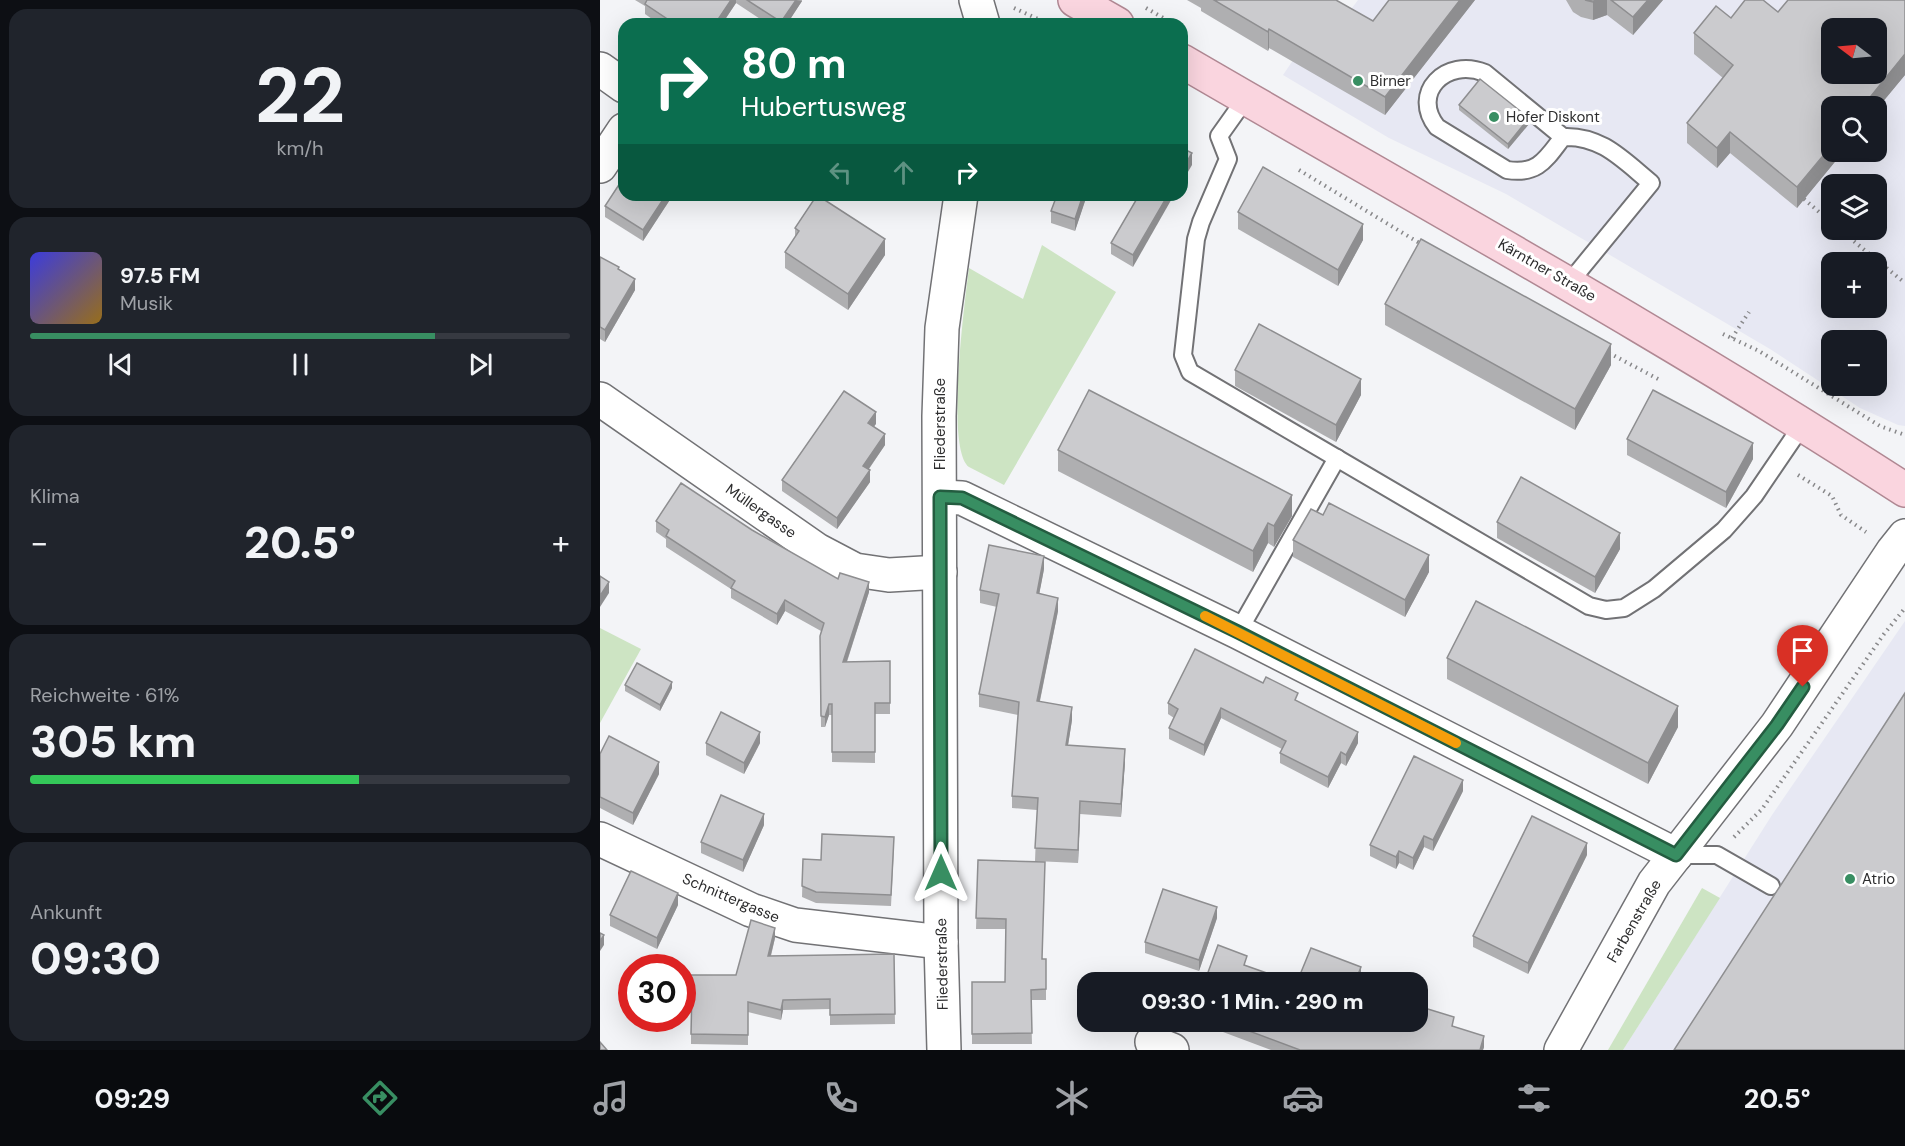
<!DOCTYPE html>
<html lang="de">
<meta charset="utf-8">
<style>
body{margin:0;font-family:"DM Sans",sans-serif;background:#20242c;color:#f1f3f6;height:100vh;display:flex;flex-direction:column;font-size:22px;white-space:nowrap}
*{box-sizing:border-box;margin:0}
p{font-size:20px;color:#9ea1a6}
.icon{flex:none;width:33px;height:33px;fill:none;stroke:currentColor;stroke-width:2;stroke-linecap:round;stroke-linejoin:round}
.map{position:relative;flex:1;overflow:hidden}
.panel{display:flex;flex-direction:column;gap:9px;padding:9px;background:#0d0f14;width:600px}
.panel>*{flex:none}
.top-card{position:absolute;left:18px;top:18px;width:570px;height:183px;border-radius:18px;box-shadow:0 6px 24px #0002;background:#0b6e4f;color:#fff;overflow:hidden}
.needle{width:39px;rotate:286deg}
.fabs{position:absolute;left:1221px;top:18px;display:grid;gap:12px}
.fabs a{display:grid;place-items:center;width:66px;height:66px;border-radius:12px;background:#171b24;box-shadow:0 6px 24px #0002;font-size:30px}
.speed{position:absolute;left:18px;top:954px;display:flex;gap:12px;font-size:30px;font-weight:700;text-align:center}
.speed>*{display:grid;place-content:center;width:78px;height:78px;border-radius:50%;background:#171b24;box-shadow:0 6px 24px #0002;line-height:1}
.speed .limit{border:9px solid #d22;background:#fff;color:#111}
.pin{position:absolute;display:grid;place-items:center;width:51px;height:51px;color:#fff;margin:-62px -26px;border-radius:50% 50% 50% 0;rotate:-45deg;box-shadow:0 0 6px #0007}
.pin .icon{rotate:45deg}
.me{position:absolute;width:66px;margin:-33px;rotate:0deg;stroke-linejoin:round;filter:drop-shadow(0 0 4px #0008)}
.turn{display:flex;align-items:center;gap:21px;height:126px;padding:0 24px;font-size:27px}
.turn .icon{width:78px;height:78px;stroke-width:2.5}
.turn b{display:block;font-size:42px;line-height:51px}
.lanes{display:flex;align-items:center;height:57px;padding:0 24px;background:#0003;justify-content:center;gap:30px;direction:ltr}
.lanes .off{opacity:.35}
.big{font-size:45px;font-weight:800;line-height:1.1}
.panel .widget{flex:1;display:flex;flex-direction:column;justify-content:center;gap:9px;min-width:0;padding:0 21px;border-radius:18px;background:#20242c}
.panel .dial{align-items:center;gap:0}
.dial b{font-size:78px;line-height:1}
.song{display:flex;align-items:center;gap:18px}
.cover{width:72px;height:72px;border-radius:9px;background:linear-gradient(135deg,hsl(240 70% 55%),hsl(40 70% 35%))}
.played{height:6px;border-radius:3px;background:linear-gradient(90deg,#388e62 75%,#363941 75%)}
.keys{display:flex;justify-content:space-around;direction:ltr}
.heat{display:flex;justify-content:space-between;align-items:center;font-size:33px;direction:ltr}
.charge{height:9px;border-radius:4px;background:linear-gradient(90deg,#34c759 61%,#363941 0)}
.trip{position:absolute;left:477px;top:972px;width:351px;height:60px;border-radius:18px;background:#171b24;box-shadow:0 6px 24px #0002;font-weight:800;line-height:60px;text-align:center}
.tab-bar{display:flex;height:96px;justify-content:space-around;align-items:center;background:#090b0e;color:#9ea1a6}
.tab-bar .icon{width:42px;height:42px}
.tab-bar .active{color:#388e62}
.tab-bar b{font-size:27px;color:#f1f3f6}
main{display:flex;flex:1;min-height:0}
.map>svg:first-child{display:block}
.built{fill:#e7e8f3;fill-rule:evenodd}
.green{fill:#cde4c3}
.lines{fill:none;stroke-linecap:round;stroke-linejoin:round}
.service-casing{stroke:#727275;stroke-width:20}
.minor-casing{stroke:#727275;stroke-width:36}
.primary-casing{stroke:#b08893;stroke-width:36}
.path{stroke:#88888a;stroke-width:4;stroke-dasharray:1.5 4.5;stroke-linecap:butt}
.service{stroke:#fff;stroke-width:16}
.minor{stroke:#fff;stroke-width:33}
.primary{stroke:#fad5df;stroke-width:33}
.wall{fill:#afafb1}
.shaded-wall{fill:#8e8e90}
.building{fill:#cbcbce;stroke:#8e8e90;stroke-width:1.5;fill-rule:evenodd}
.route-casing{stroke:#245c40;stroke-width:15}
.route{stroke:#388e62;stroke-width:10}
.slow{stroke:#f59e0b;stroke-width:10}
.poi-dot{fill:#388e62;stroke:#fff;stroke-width:2}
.labels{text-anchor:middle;stroke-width:6;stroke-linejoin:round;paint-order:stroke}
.poi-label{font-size:15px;fill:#2d2d2e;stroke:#fff;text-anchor:start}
.street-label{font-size:15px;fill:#2d2d2e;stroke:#fff}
</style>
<main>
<section class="panel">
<div class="widget dial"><b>22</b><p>km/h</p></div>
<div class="widget">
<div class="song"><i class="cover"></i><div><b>97.5 FM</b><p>Musik</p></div></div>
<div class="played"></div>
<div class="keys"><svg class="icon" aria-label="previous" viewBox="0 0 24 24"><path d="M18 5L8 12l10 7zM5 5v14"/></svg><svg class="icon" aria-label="pause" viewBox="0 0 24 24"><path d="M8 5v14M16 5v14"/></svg><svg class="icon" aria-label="next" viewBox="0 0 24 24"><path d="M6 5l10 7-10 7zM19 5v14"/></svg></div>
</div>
<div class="widget"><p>Klima</p>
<div class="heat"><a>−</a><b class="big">20.5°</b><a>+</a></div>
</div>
<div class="widget"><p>Reichweite · 61%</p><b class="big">305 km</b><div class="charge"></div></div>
<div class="widget"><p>Ankunft</p><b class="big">09:30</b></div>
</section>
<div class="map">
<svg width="1305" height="1050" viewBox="0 0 1305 1050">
<rect width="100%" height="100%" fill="#f3f4f7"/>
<g class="built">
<path d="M758,0h547v426l-7,-1 -38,-17 -90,-59 -264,-155 -117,-56 -106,-63 48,-71 18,8zM1232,28h44v46h-44zM1232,106h44v46h-44zM1232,184h44v46h-44zM1232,262h44v46h-44zM1232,340h44v46h-44z"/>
<polygon points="1305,621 1305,1050 1023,1050 1172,815"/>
</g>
<g class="green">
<path d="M442,245l74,47 -112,193 -35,-18c-24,-18 -4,-167 0,-199l54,31z"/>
<polygon points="0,628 41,649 0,723"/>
<polygon points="1102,888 1120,898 1023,1050 1008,1050"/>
</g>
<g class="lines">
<g class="service-casing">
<g id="service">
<polyline points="646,98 619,136 628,159 601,222 596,239 583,355 590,372 989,606 1006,610 1024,608 1054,589 1124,530 1154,496 1203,424"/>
<path d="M963,137l-78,-64c-39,-16 -75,20 -48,54l70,43c31,5 39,-11 56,-33 38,-2 60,23 88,46l-82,100"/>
<polyline points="638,632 737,458"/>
<polyline points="1076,855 1117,855 1171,886"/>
</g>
</g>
<g class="minor-casing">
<g id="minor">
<polyline points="376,0 383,24"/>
<polyline points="0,69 24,86"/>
<polyline points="0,166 24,130"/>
<polyline points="0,399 217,550 255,570 289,575 340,572"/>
<polyline points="340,497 362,498 638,632 1076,855"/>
<polyline points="0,839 151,910 195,925 341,942"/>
<polyline points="552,1042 572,1050"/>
<polyline points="344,1050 341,942 339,416 342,328 361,195"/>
<polyline points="961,1050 1054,883 1177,725 1293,551 1305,536"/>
</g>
</g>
<g class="primary-casing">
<g id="primary">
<polyline points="475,0 517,24"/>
<path d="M582,61c242,141 488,276 723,429"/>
</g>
</g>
<g class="path">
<polyline points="414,8 449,24"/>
<polyline points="546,8 574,24"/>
<polyline points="699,170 821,244"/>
<polyline points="1204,199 1232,223"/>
<polyline points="1240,230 1305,283"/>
<polyline points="1123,334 1159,351 1280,426 1305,435"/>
<polyline points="1132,338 1149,312"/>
<polyline points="1009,353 1060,380"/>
<polyline points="1198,475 1232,496 1241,515 1266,532"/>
<polyline points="1134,837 1162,809 1284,634 1305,608"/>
</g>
<use href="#service" class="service"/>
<use href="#minor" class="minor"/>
<use href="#primary" class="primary"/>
</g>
<g class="wall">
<polygon points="35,0 202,0 202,1 187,24 168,24 136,3 122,24 59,24 45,14 45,6"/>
<polygon points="587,0 736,0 773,21 789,0 875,0 785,115 669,48 668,51 601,11 601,8"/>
<polygon points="966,0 1063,0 1033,35 1007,15 993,20 981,17 973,12"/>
<polygon points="1178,12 1305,75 1276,110 1276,106 1232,152 1243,152 1197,208 1130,153 1117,168 1087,143 1087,123 1123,78 1094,54 1094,33 1131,18"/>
<polygon points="859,105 929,124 908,149 859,110"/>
<polygon points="24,195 73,195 43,241 5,217 5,206"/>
<polygon points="487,195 475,231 451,223 451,211"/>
<polygon points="539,195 533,267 511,254 511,243"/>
<polygon points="638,212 763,240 738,286 638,229"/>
<polygon points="195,228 285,255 248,310 185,268 185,252 195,237"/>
<polygon points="0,257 35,290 5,342 0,339"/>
<polygon points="785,304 1011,365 975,430 785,325"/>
<polygon points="635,370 761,395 736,442 635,386"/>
<polygon points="276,424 274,426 285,445 269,469 270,482 237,529 182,491 182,480"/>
<polygon points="1027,439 1153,459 1126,508 1027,455"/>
<polygon points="458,450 692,516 674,547 668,543 653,572 458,471"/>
<polygon points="56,521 152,530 238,579 269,592 247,662 290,661 290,714 275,714 275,763 232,762 232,715 229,715 225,727 221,727 220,647 221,631 185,611 177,625 131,598 131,589 66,547 66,539 56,532"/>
<polygon points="897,522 1020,549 995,593 897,538"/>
<polygon points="693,540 829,572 805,617 693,557"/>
<polygon points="444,569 439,594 458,611 440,701 472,720 468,745 525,762 521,817 480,814 478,863 435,861 437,810 412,808 412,796 418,715 379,707 379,694 397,607 380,603 380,590"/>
<polygon points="847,658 1078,727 1048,784 847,679"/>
<polygon points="25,685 72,688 60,711 25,691"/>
<polygon points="698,702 758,743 746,766 741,763 728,788 680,763 680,753 682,749 621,718 604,756 569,739 569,728 574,718 568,714 568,703"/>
<polygon points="106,743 160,743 144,774 106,755"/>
<polygon points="0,754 59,774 33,825 0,808"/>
<polygon points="863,791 833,851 824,847 813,870 799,863 796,869 770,856 770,845"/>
<polygon points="164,825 143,872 101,853 101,842"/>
<polygon points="294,848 291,906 216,903 202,897 203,859 221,860"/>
<polygon points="987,855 928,974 873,947 873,936"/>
<polygon points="378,860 443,959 446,959 446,1000 431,1000 432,1044 372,1044 372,982 405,982 406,929 376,929"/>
<polygon points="78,905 57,949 10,926 10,915"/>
<polygon points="617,918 599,971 545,953 545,942"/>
<polygon points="175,938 171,956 294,954 295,1024 230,1025 230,1009 183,1010 181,1020 148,1012 148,1045 91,1044 91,998 82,996 82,975 136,975"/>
<polygon points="647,966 692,982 607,982 607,975"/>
<polygon points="607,1022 798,1022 808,1025 854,1027 884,1047 883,1050 671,1050 607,1026"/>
</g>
<g class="shaded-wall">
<polygon points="131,0 136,0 136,3 122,24 115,24"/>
<polygon points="196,0 202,1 187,24 181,24 181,22"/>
<polygon points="860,0 875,0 785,115 785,97"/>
<polygon points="998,0 1007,0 1007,15 993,20 993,2"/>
<polygon points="1048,0 1063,0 1033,35 1033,17"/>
<polygon points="669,29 669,48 668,51 668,32"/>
<polygon points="1305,54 1305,75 1276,110 1276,106 1263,106"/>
<polygon points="929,118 929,124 908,149 908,144"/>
<polygon points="1130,132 1130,153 1117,168 1117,148"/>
<polygon points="1232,145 1232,152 1243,152 1197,208 1197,187"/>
<polygon points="592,153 592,165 582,182 582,170"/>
<polygon points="66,195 73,195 43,241 43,230"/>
<polygon points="483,195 487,195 475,231 475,219"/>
<polygon points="568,195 574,195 533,267 533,255"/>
<polygon points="763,224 763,240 738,286 738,270"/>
<polygon points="285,239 285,255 248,310 248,294"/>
<polygon points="35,279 35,290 5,342 5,330"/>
<polygon points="1011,344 1011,365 975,430 975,409"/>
<polygon points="761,379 761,395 736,442 736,425"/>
<polygon points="276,412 276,424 268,434 268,423"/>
<polygon points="285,434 285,445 263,477 263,466"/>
<polygon points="1153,443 1153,459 1126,508 1126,492"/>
<polygon points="270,470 270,482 237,529 237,518"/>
<polygon points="692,495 692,516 674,547 674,526"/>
<polygon points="668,523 668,543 653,572 653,551"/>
<polygon points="1020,533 1020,549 995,593 995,577"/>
<polygon points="829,555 829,572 805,617 805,600"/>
<polygon points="444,556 444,569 437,606 437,593"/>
<polygon points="9,582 9,593 0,607 0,596"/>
<polygon points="269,582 269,592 243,673 243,662"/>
<polygon points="458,598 458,611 437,714 437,701"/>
<polygon points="185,600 185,611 177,625 177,614"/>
<polygon points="72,682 72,688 60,711 60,705"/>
<polygon points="229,704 229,715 225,727 225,717"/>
<polygon points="1078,706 1078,727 1048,784 1048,763"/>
<polygon points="472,707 472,720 466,758 466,745"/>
<polygon points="621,708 621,718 604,756 604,745"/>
<polygon points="160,732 160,743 144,774 144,763"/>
<polygon points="758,732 758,743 746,766 746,755"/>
<polygon points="525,749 525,762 521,817 521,804"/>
<polygon points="741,752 741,763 728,788 728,777"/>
<polygon points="59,762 59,774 33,825 33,813"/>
<polygon points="863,780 863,791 833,851 833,840"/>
<polygon points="480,801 480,814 478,863 478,850"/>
<polygon points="164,814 164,825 143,872 143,860"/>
<polygon points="824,836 824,847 813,870 813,858"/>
<polygon points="987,843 987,855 928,974 928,963"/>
<polygon points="799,851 799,863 796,869 796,857"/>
<polygon points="78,893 78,905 57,949 57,938"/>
<polygon points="617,907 617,918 599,971 599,960"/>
<polygon points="175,928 175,938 168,966 168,956"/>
<polygon points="4,935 4,945 0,951 0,941"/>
<polygon points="761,967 761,978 759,982 755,982"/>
<polygon points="183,1000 183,1010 181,1020 181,1010"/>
<polygon points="884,1036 884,1047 883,1050 880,1050"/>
</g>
<g class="building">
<polygon points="47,0 131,0 115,24 75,24 45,4"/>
<polygon points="147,0 196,0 181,22"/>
<polygon points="614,0 736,0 773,21 789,0 860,0 785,97 669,29 668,32"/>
<polygon points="985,0 998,0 993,2"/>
<polygon points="1011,0 1048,0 1033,17"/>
<path d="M1145,0h18l15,12 10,-12h117v54l-42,52h-31v39l-35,42 -67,-55 -13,16 -30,-25 46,-58 -39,-32 22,-27 15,12zM1232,28h44v46h-44z"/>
<polygon points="880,79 929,118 908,144 859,105"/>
<polygon points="582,148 592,153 582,170"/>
<polygon points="663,167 763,224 738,270 638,212"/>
<polygon points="22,180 24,181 24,195 66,195 43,230 5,206"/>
<polygon points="217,195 285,239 248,294 185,252 199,231 195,228"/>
<polygon points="457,195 483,195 475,219 451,211"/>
<polygon points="539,195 568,195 533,255 511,243"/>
<polygon points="821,239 1011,344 975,409 785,304"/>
<polygon points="0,257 19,267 18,269 35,279 5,330 0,327"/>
<polygon points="659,324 761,379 736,425 635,370"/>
<polygon points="489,390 692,495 674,526 668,523 653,551 458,450"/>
<polygon points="1053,390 1153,443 1126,492 1027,439"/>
<polygon points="244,391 276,412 268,423 285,434 263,466 270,470 237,518 182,480"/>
<polygon points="921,477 1020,533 995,577 897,522"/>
<polygon points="81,483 152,530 238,579 240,573 269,582 243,662 290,661 290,703 275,703 275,752 232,752 232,704 229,704 225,717 221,716 220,636 224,623 185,600 177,614 131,588 135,581 66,536 69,530 56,521"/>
<polygon points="729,503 829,555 805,600 693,540 711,509 723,515"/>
<polygon points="389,545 444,556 437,593 458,598 437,701 472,707 466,745 525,749 521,804 480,801 478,850 435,848 438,798 412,796 419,702 379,694 399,594 380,590"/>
<polygon points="0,576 9,582 0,596"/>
<polygon points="876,601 1078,706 1048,763 847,658"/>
<polygon points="595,649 663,683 666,677 698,693 695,700 758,732 746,755 741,752 728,777 680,753 686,741 621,708 604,745 569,728 578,709 568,703"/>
<polygon points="37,663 72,682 60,705 25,685"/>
<polygon points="1305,693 1305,1050 1074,1050"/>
<polygon points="121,712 160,732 144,763 106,743"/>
<polygon points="9,736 59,762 33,813 0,797 0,754"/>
<polygon points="814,756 863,780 833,840 824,836 813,858 799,851 796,857 770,845"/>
<polygon points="121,795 164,814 143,860 101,842"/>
<polygon points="932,816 987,843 928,963 873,936"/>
<polygon points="222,834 294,837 291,895 216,892 202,886 203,859 221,860"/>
<polygon points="378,860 445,862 442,959 446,959 446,989 431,990 432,1033 372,1034 372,982 405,982 406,919 376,918"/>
<polygon points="31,871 78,893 57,938 10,915"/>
<polygon points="563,889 617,907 599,960 545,942"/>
<polygon points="151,920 175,928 168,956 294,954 295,1014 230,1015 230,999 183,1000 181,1010 148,1002 148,1035 91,1034 92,988 82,986 82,975 136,975"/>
<polygon points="0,933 4,935 0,941"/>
<polygon points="618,945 647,956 644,965 692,982 619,982 620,980 607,975"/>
<polygon points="711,948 761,967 755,982 697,982"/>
<polygon points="818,1006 854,1017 852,1026 884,1036 880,1050 700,1050 625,1022 798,1022 808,1025 809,1022 818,1022"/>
<polygon points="0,1042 7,1050 0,1050"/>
</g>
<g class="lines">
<g class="route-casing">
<polyline id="route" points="341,873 340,497 362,498 638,632 1076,855 1177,725 1203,687"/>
</g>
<use href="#route" class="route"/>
<polyline class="slow" points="605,616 856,743"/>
</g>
<g class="poi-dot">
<circle cx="758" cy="81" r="6"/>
<circle cx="894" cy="117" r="6"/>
<circle cx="1250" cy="879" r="6"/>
</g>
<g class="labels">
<g class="poi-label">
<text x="770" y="86">Birner</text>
<text x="906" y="122">Hofer Diskont</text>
<text x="1262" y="884">Atrio</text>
</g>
<g class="street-label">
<text transform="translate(947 270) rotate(30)" y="5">Kärntner Straße</text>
<text transform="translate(340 424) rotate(-90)" y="5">Fliederstraße</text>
<text transform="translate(161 511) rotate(35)" y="5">Müllergasse</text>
<text transform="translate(131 898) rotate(23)" y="5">Schnittergasse</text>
<text transform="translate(1034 921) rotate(-60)" y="5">Farbenstraße</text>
<text transform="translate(342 964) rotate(-91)" y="5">Fliederstraße</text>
</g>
</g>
</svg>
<div class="fabs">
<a><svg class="needle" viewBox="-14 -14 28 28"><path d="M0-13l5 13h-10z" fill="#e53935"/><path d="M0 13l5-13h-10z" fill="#9ea1a6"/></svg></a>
<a><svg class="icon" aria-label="search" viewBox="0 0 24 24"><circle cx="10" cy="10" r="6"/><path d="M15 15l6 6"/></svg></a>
<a><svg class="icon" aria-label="layers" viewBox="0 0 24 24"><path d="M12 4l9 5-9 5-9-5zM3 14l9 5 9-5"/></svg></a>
<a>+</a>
<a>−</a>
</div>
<div class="speed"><div class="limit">30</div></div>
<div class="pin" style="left:1203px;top:687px;background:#d93025"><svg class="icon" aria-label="arrive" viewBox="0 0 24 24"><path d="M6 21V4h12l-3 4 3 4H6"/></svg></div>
<svg class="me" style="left:341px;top:873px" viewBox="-20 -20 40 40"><path d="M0-17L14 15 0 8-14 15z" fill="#388e62" stroke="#fff" stroke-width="4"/></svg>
<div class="trip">09:30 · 1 Min. · 290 m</div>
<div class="top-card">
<div class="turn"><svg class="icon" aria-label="right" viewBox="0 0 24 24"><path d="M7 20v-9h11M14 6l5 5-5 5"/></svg><div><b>80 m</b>Hubertusweg</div></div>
<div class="lanes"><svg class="icon off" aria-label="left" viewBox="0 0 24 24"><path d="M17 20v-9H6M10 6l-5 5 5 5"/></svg><svg class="icon off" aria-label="ahead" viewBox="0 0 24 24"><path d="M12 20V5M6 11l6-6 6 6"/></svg><svg class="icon" aria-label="right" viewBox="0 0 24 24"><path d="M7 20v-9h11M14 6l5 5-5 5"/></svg></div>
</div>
</div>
</main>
<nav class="tab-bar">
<b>09:29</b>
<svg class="icon active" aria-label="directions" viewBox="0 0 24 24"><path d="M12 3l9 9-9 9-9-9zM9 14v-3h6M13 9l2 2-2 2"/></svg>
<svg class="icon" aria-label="music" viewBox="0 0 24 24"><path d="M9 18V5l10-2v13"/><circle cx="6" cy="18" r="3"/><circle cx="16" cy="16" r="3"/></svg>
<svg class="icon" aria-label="phone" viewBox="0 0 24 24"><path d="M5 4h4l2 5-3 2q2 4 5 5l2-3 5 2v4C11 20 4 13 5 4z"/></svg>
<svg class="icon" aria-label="climate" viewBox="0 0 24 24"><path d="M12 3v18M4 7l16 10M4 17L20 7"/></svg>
<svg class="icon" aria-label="car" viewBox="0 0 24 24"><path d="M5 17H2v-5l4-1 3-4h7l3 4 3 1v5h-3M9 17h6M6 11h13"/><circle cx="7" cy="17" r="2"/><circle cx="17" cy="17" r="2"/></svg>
<svg class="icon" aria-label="filters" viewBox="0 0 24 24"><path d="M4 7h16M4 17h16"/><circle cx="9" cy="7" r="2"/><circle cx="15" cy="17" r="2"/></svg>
<b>20.5°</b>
</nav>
